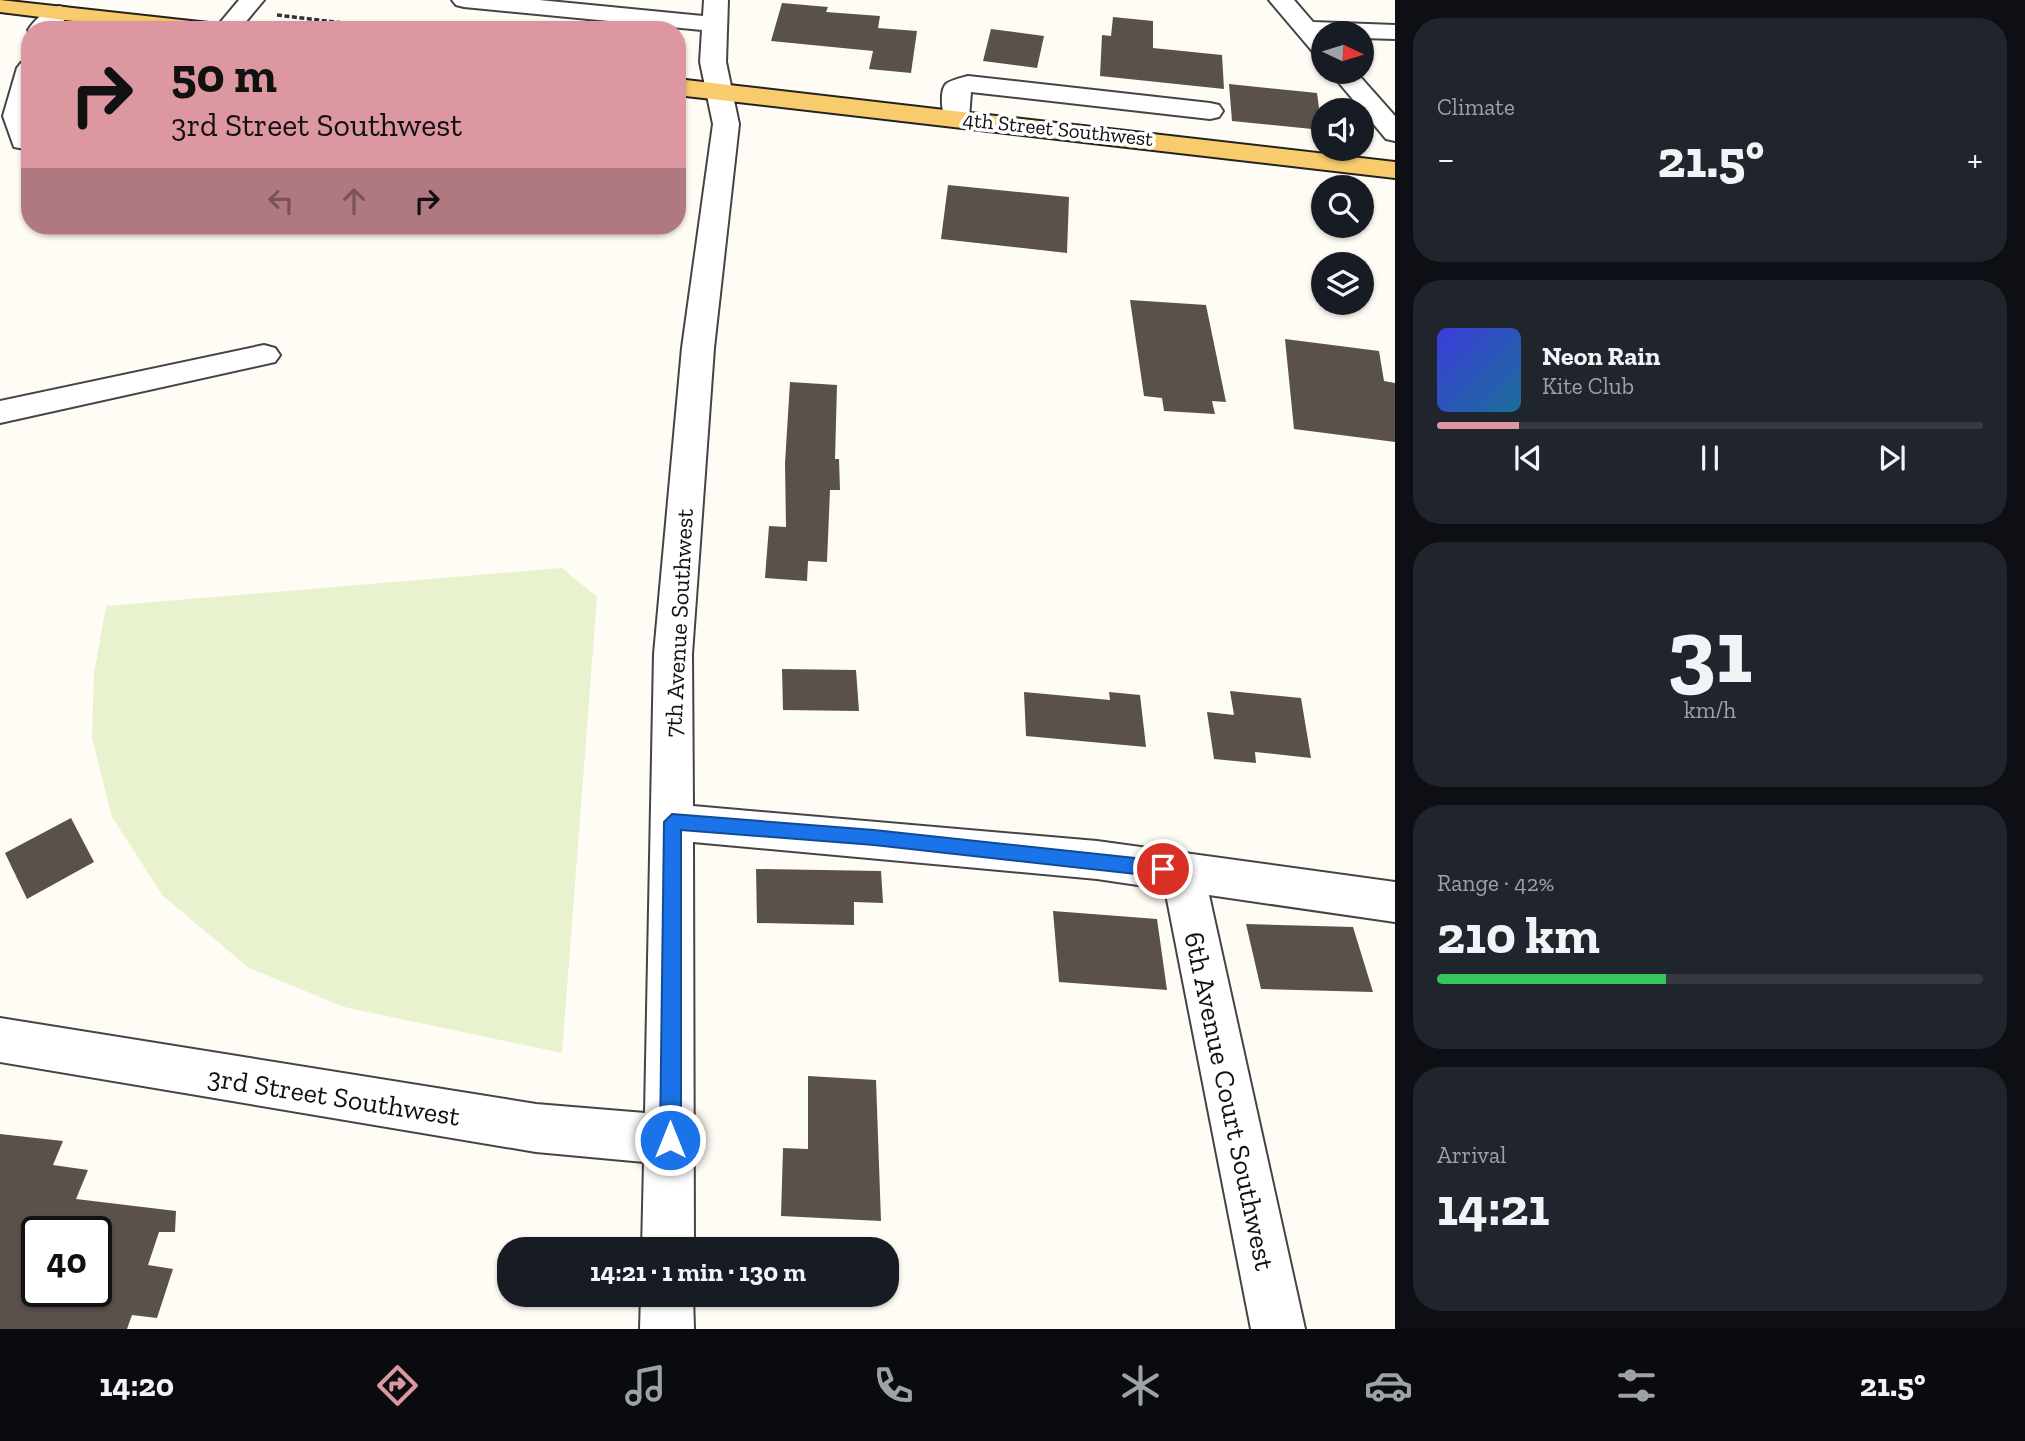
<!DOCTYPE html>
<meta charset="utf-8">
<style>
body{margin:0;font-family:"Zilla Slab",serif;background:#20242c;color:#f1f3f6;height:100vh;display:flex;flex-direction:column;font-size:26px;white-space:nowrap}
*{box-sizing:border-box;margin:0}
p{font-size:23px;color:#9ea1a6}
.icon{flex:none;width:38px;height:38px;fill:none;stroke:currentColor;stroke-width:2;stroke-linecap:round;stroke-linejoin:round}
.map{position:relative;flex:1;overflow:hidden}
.panel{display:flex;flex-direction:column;gap:18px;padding:18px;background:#0d0f14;width:630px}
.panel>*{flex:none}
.banner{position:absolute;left:21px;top:21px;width:665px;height:214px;border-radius:28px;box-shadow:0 2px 5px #0004;background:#dc97a1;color:#111;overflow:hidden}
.needle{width:46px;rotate:94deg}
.controls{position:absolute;left:1311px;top:21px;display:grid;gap:14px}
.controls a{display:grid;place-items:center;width:63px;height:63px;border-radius:50%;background:#171b24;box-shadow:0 2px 5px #0004;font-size:35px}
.speed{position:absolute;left:21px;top:1216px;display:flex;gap:14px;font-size:35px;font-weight:700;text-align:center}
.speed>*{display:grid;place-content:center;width:91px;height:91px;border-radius:50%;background:#171b24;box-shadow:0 2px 5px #0004;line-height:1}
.speed .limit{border:4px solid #111;border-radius:10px;background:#fff;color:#111}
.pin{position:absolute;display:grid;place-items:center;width:60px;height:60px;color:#fff;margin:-30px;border:4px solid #fff;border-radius:50%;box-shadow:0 2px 7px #0007}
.me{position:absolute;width:77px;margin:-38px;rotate:0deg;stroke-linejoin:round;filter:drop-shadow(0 0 5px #0008)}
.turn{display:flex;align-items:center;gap:24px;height:147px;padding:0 35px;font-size:32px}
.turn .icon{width:91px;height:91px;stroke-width:2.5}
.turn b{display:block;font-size:49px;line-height:60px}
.lanes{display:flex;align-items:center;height:66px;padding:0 35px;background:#0003;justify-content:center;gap:35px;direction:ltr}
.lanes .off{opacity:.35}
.big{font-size:52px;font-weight:700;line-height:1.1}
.panel .widget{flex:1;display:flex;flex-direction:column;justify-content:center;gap:10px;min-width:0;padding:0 24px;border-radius:28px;background:#20242c}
.panel .dial{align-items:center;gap:0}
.dial b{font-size:91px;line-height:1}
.song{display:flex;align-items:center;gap:21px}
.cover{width:84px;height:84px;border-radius:10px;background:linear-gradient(135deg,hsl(240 70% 55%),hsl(200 70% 35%))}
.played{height:7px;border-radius:4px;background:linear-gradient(90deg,#dc97a1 15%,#363941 15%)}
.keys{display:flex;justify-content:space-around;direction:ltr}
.heat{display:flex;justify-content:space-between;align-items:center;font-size:38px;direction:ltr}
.charge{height:10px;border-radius:5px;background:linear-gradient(90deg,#34c759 42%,#363941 0)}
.trip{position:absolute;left:497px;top:1237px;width:402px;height:70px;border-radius:28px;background:#171b24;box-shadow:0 2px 5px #0004;font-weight:700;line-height:70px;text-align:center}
.tabs{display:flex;height:112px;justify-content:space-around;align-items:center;background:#090b0e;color:#9ea1a6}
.tabs .icon{width:49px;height:49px}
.tabs .selected{color:#dc97a1}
.tabs b{font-size:32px;color:#f1f3f6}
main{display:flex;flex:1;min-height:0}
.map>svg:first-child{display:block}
.pitch{fill:#e8f2cf}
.building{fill:#5a514d;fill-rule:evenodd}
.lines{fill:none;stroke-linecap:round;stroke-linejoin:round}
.minor-casing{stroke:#444;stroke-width:4}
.major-casing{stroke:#222;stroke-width:4}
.path{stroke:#333;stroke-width:3.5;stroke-dasharray:5 2.5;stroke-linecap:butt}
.minor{fill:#fff;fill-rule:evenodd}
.major{fill:#f8cc6c;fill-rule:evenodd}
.route{fill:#1a73e8;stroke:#114b97;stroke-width:2}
.labels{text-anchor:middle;stroke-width:7;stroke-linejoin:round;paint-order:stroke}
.far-street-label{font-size:21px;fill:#111;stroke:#fff}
.street-label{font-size:24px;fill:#111;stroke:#fff}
.near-street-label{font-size:28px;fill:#111;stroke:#fff}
</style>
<main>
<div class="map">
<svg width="1395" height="1329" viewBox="0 0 1395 1329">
<rect width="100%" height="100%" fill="#fffcf5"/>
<polygon class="pitch" points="562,568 597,597 562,1053 344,1007 249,968 163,896 112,817 92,737 94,674 106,606"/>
<g class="building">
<polygon points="782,3 828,7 826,12 880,16 878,28 917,31 911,73 869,69 873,51 771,41"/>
<polygon points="1113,17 1153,21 1153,48 1222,55 1224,89 1100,76 1102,35 1111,36"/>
<polygon points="991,29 1044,36 1037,68 983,61"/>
<polygon points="1229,84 1317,93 1322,130 1232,121"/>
<polygon points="948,185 1069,197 1067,253 941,239"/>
<polygon points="1130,300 1206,305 1226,402 1212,401 1215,414 1164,411 1162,398 1144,396"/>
<polygon points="1285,339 1379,351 1384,381 1395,383 1395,442 1294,429"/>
<polygon points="790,382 837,385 835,459 839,459 840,490 830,490 827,562 808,561 807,581 765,578 769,526 786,527 785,463"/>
<polygon points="782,669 856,670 859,711 783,710"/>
<polygon points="1230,691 1301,698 1311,758 1255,752 1256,763 1214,759 1207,712 1234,715"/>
<polygon points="1024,692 1110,700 1109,692 1140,695 1146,747 1026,736"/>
<polygon points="71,818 94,862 27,899 5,853"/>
<polygon points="756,869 881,871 883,903 854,902 854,925 757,923"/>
<polygon points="1053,911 1157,919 1167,990 1059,982"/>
<polygon points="1246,924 1353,927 1373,992 1261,989"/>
<polygon points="808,1076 876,1080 881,1221 781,1216 783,1148 808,1149"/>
<path d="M0,1134l63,7 -10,24 35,5 -12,29 100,12 -1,21h-16l-11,33 25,4 -16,49 -25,-3 -5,14h-127zM37,1232h59v60h-59z"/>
</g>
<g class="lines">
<g class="minor-casing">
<g id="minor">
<polygon points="239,0 264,0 239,30 214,30"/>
<polygon points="452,0 539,0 703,16 704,0 728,0 726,62 739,124 714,348 692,654 693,806 1097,841 1395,882 1395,922 1209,895 1305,1329 1251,1329 1165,889 1097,879 693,842 694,1250 642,1250 644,1162 536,1152 0,1062 0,1018 536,1104 645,1113 654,654 682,348 713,124 700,62 702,30 464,7 456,5"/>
<polygon points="1269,0 1294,0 1313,22 1395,25 1395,39 1362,38 1362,33 1323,33 1323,54 1313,52"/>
<path d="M59,6l9,2 3,5 -16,17h-25v3l-2,-3c7,-11 19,-21 31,-24z"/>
<polygon points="30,60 30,150 14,147 3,116 17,68 21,63"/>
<polygon points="1330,72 1356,72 1395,116 1395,141 1386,139"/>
<path d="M968,76l242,27 9,2 4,6 -4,6 -9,2 -239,-27 -2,26 -4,6h-18c-5,-8 -8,-33 -1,-40 5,-4 15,-6 22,-8z"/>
<polygon points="264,345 275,348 280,355 275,362 0,423 0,401"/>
<polygon points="641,1295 693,1295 694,1329 640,1329"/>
</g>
</g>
<g class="major-casing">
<g id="major">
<polygon points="0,0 209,23 218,25 221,30 146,30 0,12"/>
<polygon points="677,79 1395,162 1395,178 677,95"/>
</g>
</g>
<polyline class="path" points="277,15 401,30"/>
<use href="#minor" class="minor"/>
<use href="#major" class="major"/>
</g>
<polygon class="route" points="672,814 874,830 1163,861 1172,869 1163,877 874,845 681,830 681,1140 678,1147 670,1150 663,1147 660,1140 664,822"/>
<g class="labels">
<g class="far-street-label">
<text transform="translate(1058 129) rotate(6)" y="7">4th Street Southwest</text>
</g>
<g class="street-label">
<text transform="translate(679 623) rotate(-87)" y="8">7th Avenue Southwest</text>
</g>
<g class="near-street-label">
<text transform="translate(334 1096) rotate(9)" y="10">3rd Street Southwest</text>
<text transform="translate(1230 1101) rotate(78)" y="10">6th Avenue Court Southwest</text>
</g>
</g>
</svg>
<div class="controls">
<a><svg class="needle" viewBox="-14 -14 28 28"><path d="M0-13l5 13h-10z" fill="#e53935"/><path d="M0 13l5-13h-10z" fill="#9ea1a6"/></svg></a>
<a><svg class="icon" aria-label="sound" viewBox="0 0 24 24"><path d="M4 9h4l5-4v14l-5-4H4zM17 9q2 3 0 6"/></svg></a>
<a><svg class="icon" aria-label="search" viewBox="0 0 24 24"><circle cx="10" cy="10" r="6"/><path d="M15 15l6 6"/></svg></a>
<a><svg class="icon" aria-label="layers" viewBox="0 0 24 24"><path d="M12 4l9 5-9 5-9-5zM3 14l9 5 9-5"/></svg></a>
</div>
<div class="speed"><div class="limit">40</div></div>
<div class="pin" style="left:1163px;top:869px;background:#d93025"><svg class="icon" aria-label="arrive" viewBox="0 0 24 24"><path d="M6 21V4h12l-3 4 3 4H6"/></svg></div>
<svg class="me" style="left:670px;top:1140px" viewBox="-20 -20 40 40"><circle r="17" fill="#1a73e8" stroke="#fff" stroke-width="3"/><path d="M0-11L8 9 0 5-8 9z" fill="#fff"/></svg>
<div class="trip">14:21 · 1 min · 130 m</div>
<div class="banner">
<div class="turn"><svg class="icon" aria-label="right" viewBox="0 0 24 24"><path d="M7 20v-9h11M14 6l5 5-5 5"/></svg><div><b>50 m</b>3rd Street Southwest</div></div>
<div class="lanes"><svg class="icon off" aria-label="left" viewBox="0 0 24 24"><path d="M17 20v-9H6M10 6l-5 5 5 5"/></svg><svg class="icon off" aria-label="ahead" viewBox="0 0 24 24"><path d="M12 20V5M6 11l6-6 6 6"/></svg><svg class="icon" aria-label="right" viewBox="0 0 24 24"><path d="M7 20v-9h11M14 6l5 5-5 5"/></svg></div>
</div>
</div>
<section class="panel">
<div class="widget"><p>Climate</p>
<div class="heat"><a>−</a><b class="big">21.5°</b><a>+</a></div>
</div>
<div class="widget">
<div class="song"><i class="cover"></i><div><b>Neon Rain</b><p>Kite Club</p></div></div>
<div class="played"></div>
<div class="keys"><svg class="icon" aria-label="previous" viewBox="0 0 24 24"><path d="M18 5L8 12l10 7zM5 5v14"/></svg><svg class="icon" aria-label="pause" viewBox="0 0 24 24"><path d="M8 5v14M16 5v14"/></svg><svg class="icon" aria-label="next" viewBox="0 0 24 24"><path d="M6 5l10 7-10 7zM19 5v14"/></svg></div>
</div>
<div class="widget dial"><b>31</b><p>km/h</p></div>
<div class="widget"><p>Range · 42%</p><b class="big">210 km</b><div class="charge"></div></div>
<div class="widget"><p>Arrival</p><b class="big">14:21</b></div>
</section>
</main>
<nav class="tabs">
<b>14:20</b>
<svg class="icon selected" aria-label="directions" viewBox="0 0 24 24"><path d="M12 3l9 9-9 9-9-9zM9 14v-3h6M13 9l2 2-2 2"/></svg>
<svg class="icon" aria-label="music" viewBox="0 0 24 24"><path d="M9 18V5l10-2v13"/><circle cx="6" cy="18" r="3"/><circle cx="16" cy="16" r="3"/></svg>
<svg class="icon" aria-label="phone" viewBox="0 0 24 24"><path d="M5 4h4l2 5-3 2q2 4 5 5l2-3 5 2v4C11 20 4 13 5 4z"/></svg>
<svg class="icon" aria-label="climate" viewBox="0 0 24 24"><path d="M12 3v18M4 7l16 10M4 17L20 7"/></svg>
<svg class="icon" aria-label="car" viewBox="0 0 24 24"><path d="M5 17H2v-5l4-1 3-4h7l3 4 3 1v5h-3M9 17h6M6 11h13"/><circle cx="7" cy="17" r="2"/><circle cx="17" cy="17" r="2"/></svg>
<svg class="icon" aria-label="filters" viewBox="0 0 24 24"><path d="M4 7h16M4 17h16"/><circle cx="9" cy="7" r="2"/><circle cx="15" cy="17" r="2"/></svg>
<b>21.5°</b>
</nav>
